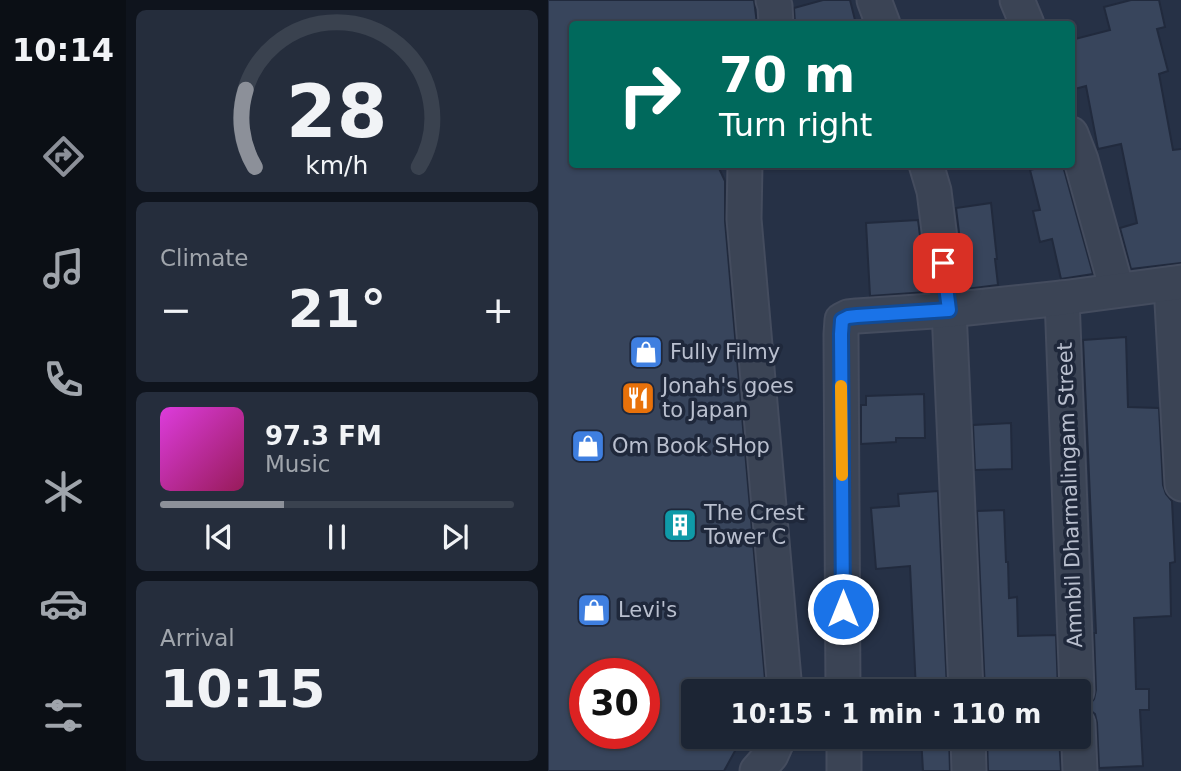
<!DOCTYPE html>
<meta charset="utf-8">
<style>
body{margin:0;font-family:"DejaVu Sans",sans-serif;background:#252d3c;color:#f1f3f6;height:100vh;display:flex;flex-direction:column;font-size:26px;white-space:nowrap}
*{box-sizing:border-box;margin:0}
p{font-size:23px;color:#a0a5ac}
.icon{flex:none;width:38px;height:38px;fill:none;stroke:currentColor;stroke-width:2;stroke-linecap:round;stroke-linejoin:round}
.map{position:relative;flex:1;overflow:hidden}
.sheet{display:flex;flex-direction:column;gap:10px;padding:10px;background:#0f141d;width:422px}
.sheet>*{flex:none}
.banner{position:absolute;left:21px;top:21px;width:506px;height:147px;border-radius:7px;box-shadow:0 2px 5px #0004,0 0 0 2px #3a424f;background:#00695c;color:#fff;overflow:hidden}
.speed{position:absolute;left:21px;top:658px;display:flex;gap:14px;font-size:35px;font-weight:700;text-align:center}
.speed>*{display:grid;place-content:center;width:91px;height:91px;border-radius:50%;background:#1c2534;box-shadow:0 2px 5px #0004,0 0 0 2px #3a424f;line-height:1}
.speed .limit{border:10px solid #d22;background:#fff;color:#111}
.pin{position:absolute;display:grid;place-items:center;width:60px;height:60px;color:#fff;margin:-30px;border-radius:14px;box-shadow:0 4px 10px #0006}
.me{position:absolute;width:77px;margin:-38px;rotate:0deg;stroke-linejoin:round;filter:drop-shadow(0 0 5px #0008)}
.turn{display:flex;align-items:center;gap:24px;height:147px;padding:0 35px;font-size:32px}
.turn .icon{width:91px;height:91px;stroke-width:2.5}
.turn b{display:block;font-size:49px;line-height:60px}
.big{font-size:52px;font-weight:700;line-height:1.1}
.sheet .card{flex:1;display:flex;flex-direction:column;justify-content:center;gap:10px;min-width:0;padding:0 24px;border-radius:10px;background:#252d3c}
.sheet .dial{align-items:center;gap:0}
.dial svg{height:182px;overflow:visible;fill:none;stroke:#3a424f;stroke-width:7;stroke-linecap:round;text-anchor:middle}
.dial text{fill:#f1f3f6;stroke:none}
.song{display:flex;align-items:center;gap:21px}
.cover{width:84px;height:84px;border-radius:10px;background:linear-gradient(135deg,hsl(300 70% 55%),hsl(330 70% 35%))}
.played{height:7px;border-radius:4px;background:linear-gradient(90deg,#8c9099 35%,#3a424f 35%)}
.keys{display:flex;justify-content:space-around;direction:ltr}
.heat{display:flex;justify-content:space-between;align-items:center;font-size:38px;direction:ltr}
.trip{position:absolute;left:133px;top:679px;width:410px;height:70px;border-radius:7px;background:#1c2534;box-shadow:0 2px 5px #0004,0 0 0 2px #3a424f;font-weight:700;line-height:70px;text-align:center}
main{display:flex;flex:1;min-height:0}
.dock{display:flex;flex-direction:column;width:126px;justify-content:space-around;align-items:center;background:#0b0f15;color:#a0a5ac}
.dock .icon{width:49px;height:49px}
.dock .selected{color:#8c9099}
.dock b{font-size:32px;color:#f1f3f6}
.map>svg:first-child{display:block}
.building{fill:#38455c;stroke:#212a3d;stroke-width:2;fill-rule:evenodd}
.lines{fill:none;stroke-linecap:round;stroke-linejoin:round}
.minor-casing{stroke:#444c5e;stroke-width:37}
.minor{stroke:#3b4455;stroke-width:33}
.route-casing{stroke:#114b97;stroke-width:18}
.route{stroke:#1a73e8;stroke-width:12}
.slow{stroke:#f59e0b;stroke-width:12}
.labels{text-anchor:middle;stroke-width:7;stroke-linejoin:round;paint-order:stroke}
.poi-label{font-size:21px;fill:#b9bfce;stroke:#1f283b;text-anchor:start}
.street-label{font-size:21px;fill:#b9bfce;stroke:#1f283b}
</style>
<main>
<nav class="dock">
<b>10:14</b>
<svg class="icon selected" aria-label="directions" viewBox="0 0 24 24"><path d="M12 3l9 9-9 9-9-9zM9 14v-3h6M13 9l2 2-2 2"/></svg>
<svg class="icon" aria-label="music" viewBox="0 0 24 24"><path d="M9 18V5l10-2v13"/><circle cx="6" cy="18" r="3"/><circle cx="16" cy="16" r="3"/></svg>
<svg class="icon" aria-label="phone" viewBox="0 0 24 24"><path d="M5 4h4l2 5-3 2q2 4 5 5l2-3 5 2v4C11 20 4 13 5 4z"/></svg>
<svg class="icon" aria-label="climate" viewBox="0 0 24 24"><path d="M12 3v18M4 7l16 10M4 17L20 7"/></svg>
<svg class="icon" aria-label="car" viewBox="0 0 24 24"><path d="M5 17H2v-5l4-1 3-4h7l3 4 3 1v5h-3M9 17h6M6 11h13"/><circle cx="7" cy="17" r="2"/><circle cx="17" cy="17" r="2"/></svg>
<svg class="icon" aria-label="filters" viewBox="0 0 24 24"><path d="M4 7h16M4 17h16"/><circle cx="9" cy="7" r="2"/><circle cx="15" cy="17" r="2"/></svg>
</nav>
<section class="sheet">
<div class="card dial"><svg viewBox="0 0 100 80">
<path d="M14 69A42 42 0 1 1 86 69"/>
<path d="M14 69A42 42 0 0 1 10 35" stroke="#8c9099"/>
<text x="50" y="56" font-size="32" font-weight="700">28</text>
<text x="50" y="72" font-size="11">km/h</text>
</svg></div>
<div class="card"><p>Climate</p>
<div class="heat"><a>−</a><b class="big">21°</b><a>+</a></div>
</div>
<div class="card">
<div class="song"><i class="cover"></i><div><b>97.3 FM</b><p>Music</p></div></div>
<div class="played"></div>
<div class="keys"><svg class="icon" aria-label="previous" viewBox="0 0 24 24"><path d="M18 5L8 12l10 7zM5 5v14"/></svg><svg class="icon" aria-label="pause" viewBox="0 0 24 24"><path d="M8 5v14M16 5v14"/></svg><svg class="icon" aria-label="next" viewBox="0 0 24 24"><path d="M6 5l10 7-10 7zM19 5v14"/></svg></div>
</div>
<div class="card"><p>Arrival</p><b class="big">10:15</b></div>
</section>
<div class="map">
<svg width="634" height="771" viewBox="0 0 634 771">
<rect width="100%" height="100%" fill="#263146"/>
<g class="building">
<path d="M0,0h206l3,24h-185v140h145l8,17v40l41,470h-73v46h44l-2,14 -11,20h-176zM37,674h59v59h-59z"/>
<polygon points="275,0 302,0 308,24 247,24 246,8"/>
<polygon points="583,0 611,0 617,27 609,29 620,71 611,74 625,150 634,149 634,263 583,269 572,228 589,223 573,144 550,149 538,86 523,90 523,40 562,30 556,7"/>
<polygon points="506,164 514,164 515,166 545,274 513,279 504,239 492,242 485,211 492,210 482,170"/>
<polygon points="443,203 449,259 447,259 450,285 418,289 408,208"/>
<polygon points="370,220 379,292 322,296 318,223"/>
<polygon points="578,337 580,407 611,408 615,485 618,494 624,501 627,562 622,563 623,616 586,618 588,689 601,689 601,710 592,710 595,766 551,768 549,723 547,714 542,710 542,704 546,699 548,690 546,633 548,633 535,340"/>
<polygon points="376,394 377,438 348,438 348,442 313,444 313,405 318,405 318,396"/>
<polygon points="463,423 464,469 427,470 425,425"/>
<polygon points="390,491 399,689 368,690 362,566 328,569 323,508 351,506 350,494"/>
<polygon points="456,510 458,562 460,562 461,598 469,597 470,636 508,635 510,691 437,691 429,511"/>
<polygon points="373,737 401,737 402,771 375,771"/>
<polygon points="439,737 511,737 513,771 440,771"/>
</g>
<g class="lines">
<g class="minor-casing">
<g id="minor">
<polyline points="225,0 227,6 228,24"/>
<polyline points="326,0 335,24"/>
<polyline points="469,0 479,24"/>
<polyline points="523,134 533,160 569,290"/>
<polyline points="197,164 196,219 237,691"/>
<polyline points="378,164 386,191 401,310 418,691"/>
<polyline points="623,284 634,484"/>
<polyline points="514,298 529,691"/>
<polyline points="295,691 293,334 294,320 300,317 309,316 401,310 514,298 634,282"/>
<polyline points="530,724 532,771"/>
<polyline points="296,737 296,771"/>
<polyline points="420,737 421,771"/>
<polyline points="209,771 223,755 231,737"/>
</g>
</g>
<use href="#minor" class="minor"/>
</g>
<g class="lines">
<g class="route-casing">
<polyline id="route" points="295,609 293,334 294,320 300,317 309,316 401,310 395,263"/>
</g>
<use href="#route" class="route"/>
<polyline class="slow" points="293,386 294,475"/>
</g>
<defs>
<g id="shop-square" transform="scale(1.75)"><rect x="-9" y="-9" width="18" height="18" rx="4" fill="#3f7fe0" stroke="#1f283b"/><path d="M-5-2.5h2.3a2.7 3.5 0 0 1 5.4 0H5L5.5 6h-11ZM-1.5-2.5h3a1.5 2.3 0 0 0-3 0Z" fill="#fff"/></g>
<g id="restaurant-square" transform="scale(1.75)"><rect x="-9" y="-9" width="18" height="18" rx="4" fill="#e8710a" stroke="#1f283b"/><path d="M-5-6h1v4h1v-4h1v4h1v-4h1v5L-1.5 .5V6h-2V.5L-5-1ZM5-6V6H3V1.5H1.5Q1.5-4 5-6Z" fill="#fff"/></g>
<g id="building-square" transform="scale(1.75)"><rect x="-9" y="-9" width="18" height="18" rx="4" fill="#0f9aa8" stroke="#1f283b"/><path d="M-4-6H4V6H1V3H-1V6H-4ZM-2.5-4.3h1.7v1.8h-1.7ZM.8-4.3h1.7v1.8H.8ZM-2.5-1h1.7V.8h-1.7ZM.8-1h1.7V.8H.8Z" fill="#fff"/></g>
</defs>
<g fill-rule="evenodd">
<use href="#shop-square" x="98" y="352"/>
<use href="#restaurant-square" x="90" y="398"/>
<use href="#shop-square" x="40" y="446"/>
<use href="#building-square" x="132" y="525"/>
<use href="#shop-square" x="46" y="610"/>
</g>
<g class="labels">
<g class="poi-label">
<text x="122" y="359">Fully Filmy</text>
<text x="114" y="393">Jonah's goes<tspan x="114" dy="24">to Japan</tspan></text>
<text x="64" y="453">Om Book SHop</text>
<text x="156" y="520">The Crest<tspan x="156" dy="24">Tower C</tspan></text>
<text x="70" y="617">Levi's</text>
</g>
<g class="street-label">
<text transform="translate(522 495) rotate(-92)" y="7">Amnbil Dharmalingam Street</text>
</g>
</g>
</svg>
<div class="speed"><div class="limit">30</div></div>
<div class="pin" style="left:395px;top:263px;background:#d93025"><svg class="icon" aria-label="arrive" viewBox="0 0 24 24"><path d="M6 21V4h12l-3 4 3 4H6"/></svg></div>
<svg class="me" style="left:295px;top:609px" viewBox="-20 -20 40 40"><circle r="17" fill="#1a73e8" stroke="#fff" stroke-width="3"/><path d="M0-11L8 9 0 5-8 9z" fill="#fff"/></svg>
<div class="trip">10:15 · 1 min · 110 m</div>
<div class="banner">
<div class="turn"><svg class="icon" aria-label="right" viewBox="0 0 24 24"><path d="M7 20v-9h11M14 6l5 5-5 5"/></svg><div><b>70 m</b>Turn right</div></div>
</div>
</div>
</main>
